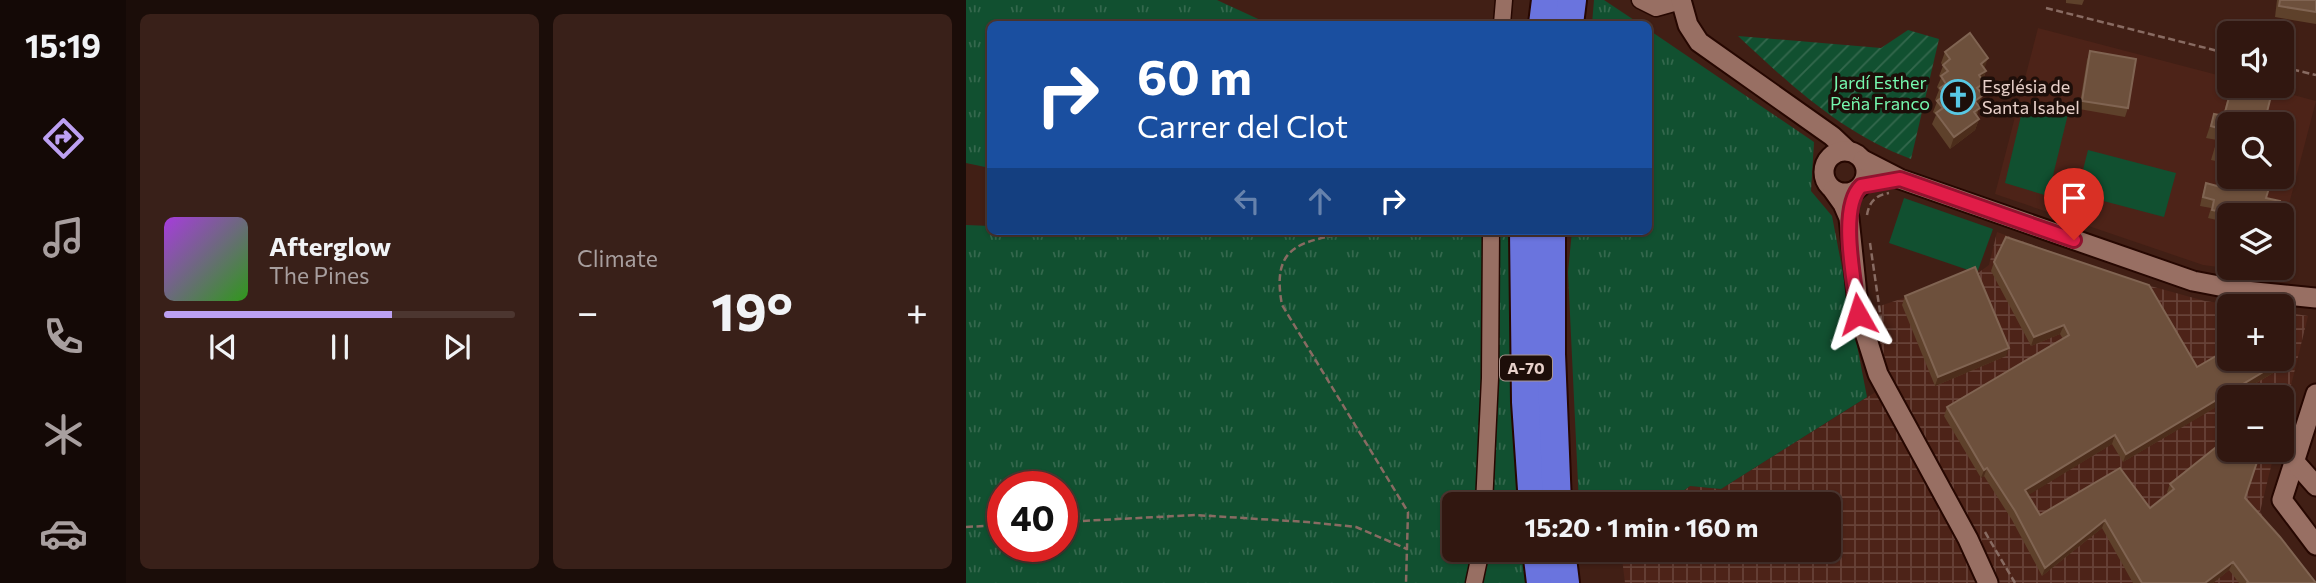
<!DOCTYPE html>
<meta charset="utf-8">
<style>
body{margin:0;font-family:Commissioner,sans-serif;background:#392019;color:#f1f3f6;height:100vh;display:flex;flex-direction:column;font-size:26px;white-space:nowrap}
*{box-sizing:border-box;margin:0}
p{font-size:23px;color:#a89f9f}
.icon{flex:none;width:38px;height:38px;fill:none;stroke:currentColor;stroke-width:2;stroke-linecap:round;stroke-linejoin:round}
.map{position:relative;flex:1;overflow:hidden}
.drawer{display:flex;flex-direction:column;gap:14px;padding:14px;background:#1b0d09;width:840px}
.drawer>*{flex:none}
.guide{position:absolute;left:21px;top:21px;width:665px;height:214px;border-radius:10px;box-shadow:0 2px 5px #0004,0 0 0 2px #4c3630;background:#1a4fa0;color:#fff;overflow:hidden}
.buttons{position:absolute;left:1251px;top:21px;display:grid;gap:14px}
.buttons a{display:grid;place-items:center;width:77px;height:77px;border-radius:10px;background:#311710;box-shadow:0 2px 5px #0004,0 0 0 2px #4c3630;font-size:35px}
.speed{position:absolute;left:21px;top:471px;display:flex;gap:14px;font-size:35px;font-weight:700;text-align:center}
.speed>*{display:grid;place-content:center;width:91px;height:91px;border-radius:50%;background:#311710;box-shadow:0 2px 5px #0004,0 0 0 2px #4c3630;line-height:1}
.speed .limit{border:10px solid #d22;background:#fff;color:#111}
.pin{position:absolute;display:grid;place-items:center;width:60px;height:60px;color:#fff;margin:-72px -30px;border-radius:50% 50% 50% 0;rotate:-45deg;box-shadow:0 0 7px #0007}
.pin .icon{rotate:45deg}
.me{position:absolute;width:77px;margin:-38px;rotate:354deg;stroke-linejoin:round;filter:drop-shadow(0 0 5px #0008)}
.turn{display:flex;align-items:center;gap:24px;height:147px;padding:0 35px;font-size:32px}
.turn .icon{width:91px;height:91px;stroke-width:2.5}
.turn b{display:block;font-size:49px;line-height:60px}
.lanes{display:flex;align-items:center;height:66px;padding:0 35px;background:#0003;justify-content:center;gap:35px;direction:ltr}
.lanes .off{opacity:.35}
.big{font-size:52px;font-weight:700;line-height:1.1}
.drawer .card{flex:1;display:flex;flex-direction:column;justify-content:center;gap:10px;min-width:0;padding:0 24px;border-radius:10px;background:#392019}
.song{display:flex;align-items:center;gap:21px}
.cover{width:84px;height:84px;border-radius:10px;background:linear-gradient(135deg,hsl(280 70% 55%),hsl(110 70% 35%))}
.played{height:7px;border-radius:4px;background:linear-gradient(90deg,#bca0f2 65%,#4c3630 65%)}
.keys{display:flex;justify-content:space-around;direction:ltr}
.heat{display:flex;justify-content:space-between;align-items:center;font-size:38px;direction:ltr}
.drawer .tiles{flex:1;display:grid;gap:14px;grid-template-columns:repeat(2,1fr)}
.trip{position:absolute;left:476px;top:492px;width:399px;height:70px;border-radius:10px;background:#311710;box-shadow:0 2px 5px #0004,0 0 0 2px #4c3630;font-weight:700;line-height:70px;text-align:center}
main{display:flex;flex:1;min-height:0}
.tab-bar{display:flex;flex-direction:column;width:126px;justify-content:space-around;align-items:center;background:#140906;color:#a89f9f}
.tab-bar .icon{width:49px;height:49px}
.tab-bar .on{color:#bca0f2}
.tab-bar b{font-size:32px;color:#f1f3f6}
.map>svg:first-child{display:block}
.built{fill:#4d2318;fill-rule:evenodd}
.industrial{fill:url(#industrial-grid)}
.grass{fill:url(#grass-tufts);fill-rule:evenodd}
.park{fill:#115030}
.garden{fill:url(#garden-furrows)}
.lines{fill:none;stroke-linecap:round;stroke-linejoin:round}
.minor-casing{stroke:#260701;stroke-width:19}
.tertiary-casing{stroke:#260701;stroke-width:23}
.motorway-casing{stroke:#260701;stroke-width:32}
.path{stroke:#886b62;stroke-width:2.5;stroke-dasharray:7 3.5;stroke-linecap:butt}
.minor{stroke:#986f63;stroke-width:16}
.tertiary{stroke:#986f63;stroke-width:19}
.motorway{stroke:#6a74de;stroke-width:28}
.wall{fill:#5e412b}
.shaded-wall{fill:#4c2d1b}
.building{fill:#6d503c;stroke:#806452;stroke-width:2}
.route-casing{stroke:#92132f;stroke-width:18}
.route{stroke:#e11d48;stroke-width:12}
.labels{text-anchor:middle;stroke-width:7;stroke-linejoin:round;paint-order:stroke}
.shield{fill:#1d0e09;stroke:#aa968f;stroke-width:2}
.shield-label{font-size:16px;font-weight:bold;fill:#e7d0c9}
.park-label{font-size:18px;fill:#75f7ae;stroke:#1d0e09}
.poi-label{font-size:18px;fill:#e7d0c9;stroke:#1d0e09;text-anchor:start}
</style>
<main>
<nav class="tab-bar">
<b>15:19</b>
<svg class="icon on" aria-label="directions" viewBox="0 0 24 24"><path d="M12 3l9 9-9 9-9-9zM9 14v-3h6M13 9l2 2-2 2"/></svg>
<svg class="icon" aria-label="music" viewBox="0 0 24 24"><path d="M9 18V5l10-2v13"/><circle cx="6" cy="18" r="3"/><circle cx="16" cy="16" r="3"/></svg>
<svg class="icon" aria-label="phone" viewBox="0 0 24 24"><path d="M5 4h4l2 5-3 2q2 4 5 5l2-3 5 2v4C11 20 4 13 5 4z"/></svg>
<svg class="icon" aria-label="climate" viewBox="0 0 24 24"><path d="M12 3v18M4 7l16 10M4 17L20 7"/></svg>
<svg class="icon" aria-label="car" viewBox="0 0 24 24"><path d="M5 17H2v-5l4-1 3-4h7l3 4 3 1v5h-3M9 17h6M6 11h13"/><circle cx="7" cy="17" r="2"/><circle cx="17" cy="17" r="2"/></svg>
</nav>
<section class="drawer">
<div class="tiles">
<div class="card">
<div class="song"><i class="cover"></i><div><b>Afterglow</b><p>The Pines</p></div></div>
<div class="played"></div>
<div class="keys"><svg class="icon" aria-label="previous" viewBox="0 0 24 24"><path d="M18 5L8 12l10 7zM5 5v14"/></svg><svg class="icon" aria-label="pause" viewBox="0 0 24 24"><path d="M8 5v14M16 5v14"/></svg><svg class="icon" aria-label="next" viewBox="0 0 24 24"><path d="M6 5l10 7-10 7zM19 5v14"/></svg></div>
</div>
<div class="card"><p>Climate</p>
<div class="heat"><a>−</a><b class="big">19°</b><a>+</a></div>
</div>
</div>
</section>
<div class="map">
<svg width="1350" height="583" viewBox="0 0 1350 583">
<defs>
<pattern id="industrial-grid" width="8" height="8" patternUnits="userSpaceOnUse" patternTransform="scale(1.75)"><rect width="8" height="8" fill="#4d2318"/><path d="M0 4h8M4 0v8" fill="none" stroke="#674238"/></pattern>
<pattern id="grass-tufts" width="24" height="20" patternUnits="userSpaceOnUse" patternTransform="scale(1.75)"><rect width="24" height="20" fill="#115030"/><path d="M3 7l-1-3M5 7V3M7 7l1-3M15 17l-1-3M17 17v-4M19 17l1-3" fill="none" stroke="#34684d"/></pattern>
<pattern id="garden-furrows" width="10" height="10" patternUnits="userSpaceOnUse" patternTransform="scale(1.75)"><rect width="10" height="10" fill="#115030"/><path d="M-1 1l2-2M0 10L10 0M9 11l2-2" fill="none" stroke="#34684d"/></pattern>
</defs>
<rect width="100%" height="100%" fill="#411f15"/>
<path class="built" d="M1072,28l191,50 1,8h29l57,15 -34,130v-16h-52v53h42l-1,6 -68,-9 -208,-71zM1264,124h52v53h-52z"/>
<polygon class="industrial" points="1031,232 1166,281 1239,301 1274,306 1264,306 1264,359 1316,359 1316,312 1342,316 1316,422 1316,397 1264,397 1264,450 1309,450 1294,512 1350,583 659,583 655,550 863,550 863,504 699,504 724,486 755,489 924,383 902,310 1012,273 1023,265"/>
<g class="grass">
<polygon points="0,0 251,0 303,24 24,24 24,168 0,163"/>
<polygon points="628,0 638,0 674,24 626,24"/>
<polygon points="683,30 848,142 845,191 866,216 901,397 755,489 724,486 699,504 613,504 602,272 606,231 682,231"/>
<path d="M0,225l24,1v5h525l19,273h-80v46h83l2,33h-573zM37,486h59v60h-59z"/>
</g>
<g class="park">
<polygon points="1058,103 1102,114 1082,196 1039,183"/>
<polygon points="1122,150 1210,173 1198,217 1111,194"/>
<polygon points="938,198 1027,229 1011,273 923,243"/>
</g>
<path class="garden" d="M942,30l31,9 -28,120c-67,-24 -122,-75 -173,-123l143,12z"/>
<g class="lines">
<g class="minor-casing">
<g id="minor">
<polyline points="674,0 690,8 715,1"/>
<polyline points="536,24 538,0"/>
<polyline points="518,504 524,378 525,231"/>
<polyline points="508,583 515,550"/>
</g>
</g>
<g class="tertiary-casing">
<g id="tertiary">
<polyline points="715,0 722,25 733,42 866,136 882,151"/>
<circle cx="879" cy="172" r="21"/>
<polyline points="897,160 934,179 1227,281 1279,291 1350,298"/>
<polyline points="867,190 877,204 883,218 893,314 912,374 1002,539 1022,583"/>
<polyline points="1350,394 1316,500 1350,545"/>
<polyline points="1328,461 1350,486"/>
</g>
</g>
<g class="motorway-casing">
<g id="motorway">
<polyline points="577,24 580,0"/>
<polyline points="603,24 606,0"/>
<polyline points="558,231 560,402 567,504"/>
<polyline points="585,231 585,354 591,504"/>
<polyline points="571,550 575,583"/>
<polyline points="595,550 599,583"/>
</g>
</g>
<g class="path">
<polyline points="1080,8 1264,54"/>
<polyline points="1316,67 1350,75"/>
<path d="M901,215c2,-13 9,-20 22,-22"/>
<path d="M390,231c-51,11 -86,10 -74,74l126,207 -2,71"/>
<polyline points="904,243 916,326"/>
<polyline points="96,522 229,515 341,522 390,527 441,549"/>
<polyline points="0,527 37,525"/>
<polyline points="1019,532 1049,583"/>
</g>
<use href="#minor" class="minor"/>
<use href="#tertiary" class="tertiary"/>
<use href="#motorway" class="motorway"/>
</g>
<g class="wall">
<polygon points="1100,0 1118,0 1116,5 1100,3"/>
<polygon points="1311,0 1350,0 1350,24 1309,17"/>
<polygon points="1124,51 1162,108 1159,117 1113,109 1121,60"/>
<polygon points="979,52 1019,69 1020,71 1017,80 1018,83 1015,92 1011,116 1013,119 1009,130 984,149 966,124 970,115 967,112 971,102 969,100 973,90 971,87 975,78 973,76 977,66 975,63"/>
<polygon points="1265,86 1300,86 1264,124 1264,164 1245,160 1251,140 1240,138 1248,114 1257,116"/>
<polygon points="1254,176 1300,198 1314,201 1310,215 1264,215 1264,223 1242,218 1245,208 1234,206 1237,192 1240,183 1250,186"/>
<polygon points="1028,262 1231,367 1316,324 1322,348 1318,351 1322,357 1319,366 1157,462 1146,444 1062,495 1074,515 1184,508 1202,494 1201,492 1204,484 1279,498 1350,583 1273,583 1263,570 1247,583 1167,583 1136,528 1076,576 1046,520 1018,476 1015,478 978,416 981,407 1097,339 1094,334 1065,346 1025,271"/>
<polygon points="939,296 1040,356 969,386 936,305"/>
</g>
<g class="shaded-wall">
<polygon points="1022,58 1018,70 1015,64"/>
<polygon points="1020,71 1016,82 1013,75"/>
<polygon points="1018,83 1014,94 1011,88"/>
<polygon points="1017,95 1012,106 1009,101"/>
<polygon points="1013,119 1009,130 984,149 988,137"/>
<polygon points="1098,325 1094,334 1065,346 1068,337"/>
<polygon points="1325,340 1322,348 1316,352 1316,345"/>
<polygon points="1043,348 1040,356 969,386 972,377"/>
<polygon points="1322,357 1319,366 1266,397 1264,397 1264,399 1157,462 1160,454"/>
<polygon points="1149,435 1146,444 1056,499 1059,490"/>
<polygon points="1021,468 1018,476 1015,478 1018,470"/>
<polygon points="1139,520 1136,528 1076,576 1079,568"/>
<polygon points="1267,562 1263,570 1247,583 1239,583"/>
</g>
<g class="building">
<polygon points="1314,0 1350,0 1350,12 1313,6"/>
<polygon points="1004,33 1022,58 1015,64 1020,71 1013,75 1018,83 1011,88 1017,95 1009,101 1014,108 1008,112 1013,119 988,137 970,113 977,108 971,101 979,95 974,88 980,84 975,76 982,71 977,65 984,59 979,52"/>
<polygon points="1124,51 1170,59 1162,108 1116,101"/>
<polygon points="1266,86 1300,86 1307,88 1298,124 1264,124 1264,152 1250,148 1255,129 1245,126 1248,114 1258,116"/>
<polygon points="1254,176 1303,188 1300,198 1314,201 1311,214 1298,211 1297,215 1270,215 1246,210 1248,200 1237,197 1240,183 1251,186"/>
<polygon points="1040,237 1183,285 1231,367 1264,348 1264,359 1316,359 1316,346 1322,357 1160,454 1149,435 1059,490 1074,515 1154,468 1184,508 1208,489 1204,484 1264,436 1264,450 1295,450 1279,498 1314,537 1350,583 1281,583 1282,582 1267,562 1239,583 1176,583 1139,520 1079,568 1049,511 1021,468 1018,470 981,407 1103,335 1098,325 1068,337 1028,262"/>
<polygon points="1009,267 1043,348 972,377 939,296"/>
<polygon points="1316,324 1325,340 1316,345"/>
</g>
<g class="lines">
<g class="route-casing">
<path id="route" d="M892,314c-3,-31 -20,-106 3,-128l39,-7 174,61"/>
</g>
<use href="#route" class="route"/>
</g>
<defs>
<g id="church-ring" transform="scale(1.75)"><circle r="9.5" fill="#1d0e09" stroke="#58c8e4" stroke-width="1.5"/><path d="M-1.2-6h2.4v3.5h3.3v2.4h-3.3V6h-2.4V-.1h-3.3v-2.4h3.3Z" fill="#58c8e4"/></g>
</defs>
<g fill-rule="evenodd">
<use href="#church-ring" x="992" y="97"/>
</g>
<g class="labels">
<rect class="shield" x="534" y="355.5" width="52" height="25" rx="5"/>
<g class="shield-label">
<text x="560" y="374">A-70</text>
</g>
<g class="park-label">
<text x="914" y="89">Jardí Esther<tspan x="914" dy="21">Peña Franco</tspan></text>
</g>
<g class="poi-label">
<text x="1016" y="93">Església de<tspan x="1016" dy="21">Santa Isabel</tspan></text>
</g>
</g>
</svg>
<div class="buttons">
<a><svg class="icon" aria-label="sound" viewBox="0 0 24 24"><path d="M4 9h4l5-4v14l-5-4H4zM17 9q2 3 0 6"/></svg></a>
<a><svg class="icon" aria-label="search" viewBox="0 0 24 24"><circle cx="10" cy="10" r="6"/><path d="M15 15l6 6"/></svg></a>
<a><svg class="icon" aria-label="layers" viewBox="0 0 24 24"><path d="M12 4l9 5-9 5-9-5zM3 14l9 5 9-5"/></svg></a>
<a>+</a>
<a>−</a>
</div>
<div class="speed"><div class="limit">40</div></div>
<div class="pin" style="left:1108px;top:240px;background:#d93025"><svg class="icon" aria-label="arrive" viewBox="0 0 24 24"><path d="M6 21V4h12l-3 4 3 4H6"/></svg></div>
<svg class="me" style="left:892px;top:314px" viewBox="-20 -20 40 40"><path d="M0-17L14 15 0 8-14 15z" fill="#e11d48" stroke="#fff" stroke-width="4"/></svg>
<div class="trip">15:20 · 1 min · 160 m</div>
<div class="guide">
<div class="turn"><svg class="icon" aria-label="right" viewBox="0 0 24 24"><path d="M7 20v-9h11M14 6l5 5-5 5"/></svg><div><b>60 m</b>Carrer del Clot</div></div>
<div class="lanes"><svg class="icon off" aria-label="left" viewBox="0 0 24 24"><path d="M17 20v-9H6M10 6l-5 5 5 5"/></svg><svg class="icon off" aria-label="ahead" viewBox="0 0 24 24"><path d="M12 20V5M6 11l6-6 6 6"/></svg><svg class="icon" aria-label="right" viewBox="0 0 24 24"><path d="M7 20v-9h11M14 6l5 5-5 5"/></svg></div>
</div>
</div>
</main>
